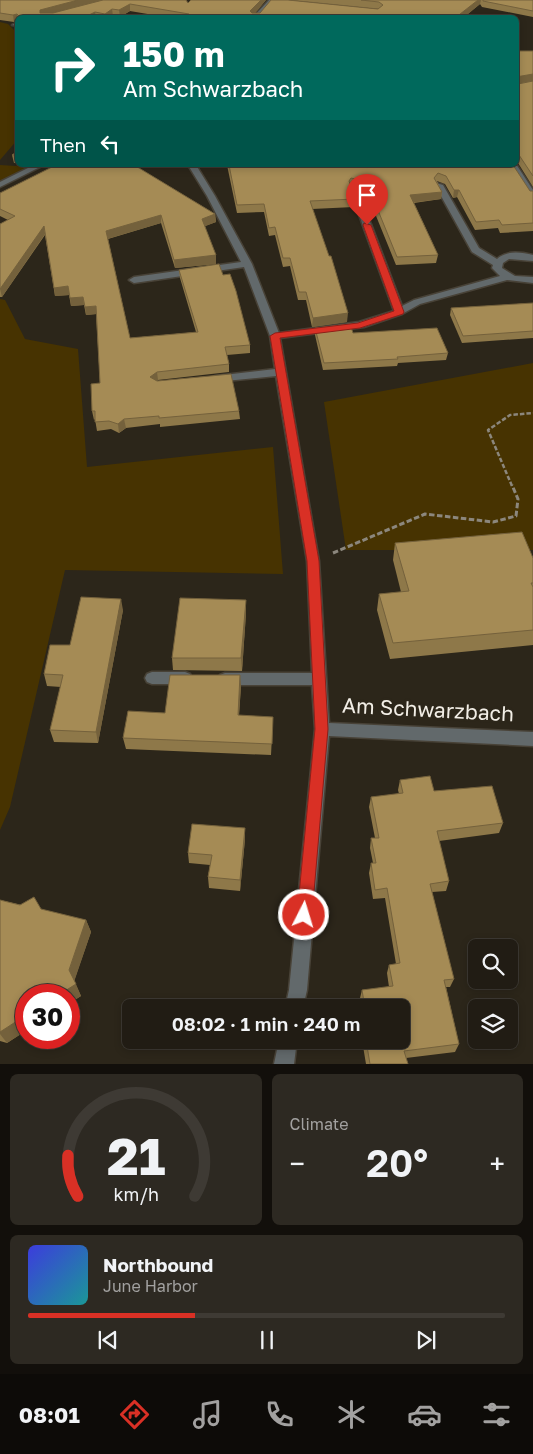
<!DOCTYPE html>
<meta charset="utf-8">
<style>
body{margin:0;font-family:"Golos Text",sans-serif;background:#2d2922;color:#f1f3f6;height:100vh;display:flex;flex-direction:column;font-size:19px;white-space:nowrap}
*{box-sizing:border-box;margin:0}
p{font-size:16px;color:#a2a1a0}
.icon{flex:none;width:28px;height:28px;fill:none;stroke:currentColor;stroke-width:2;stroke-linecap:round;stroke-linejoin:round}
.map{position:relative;height:1064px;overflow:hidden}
.panel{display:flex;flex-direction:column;gap:10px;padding:10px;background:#120f0b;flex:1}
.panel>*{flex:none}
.banner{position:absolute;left:15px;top:15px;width:504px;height:152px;border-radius:8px;box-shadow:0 2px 8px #0003,0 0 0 1px #3e3a34;background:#00695c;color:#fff;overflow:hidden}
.buttons{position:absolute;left:468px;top:939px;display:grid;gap:10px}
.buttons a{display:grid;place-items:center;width:50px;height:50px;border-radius:8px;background:#211c14;box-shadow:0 2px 8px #0003,0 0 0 1px #3e3a34;font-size:25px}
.speed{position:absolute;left:15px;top:984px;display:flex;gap:10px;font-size:25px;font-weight:700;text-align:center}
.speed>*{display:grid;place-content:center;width:65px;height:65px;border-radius:50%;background:#211c14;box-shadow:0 2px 8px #0003,0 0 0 1px #3e3a34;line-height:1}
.speed .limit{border:8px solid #d22;background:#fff;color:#111}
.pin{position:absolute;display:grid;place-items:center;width:42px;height:42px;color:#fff;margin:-51px -21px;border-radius:50% 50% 50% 0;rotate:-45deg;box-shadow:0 0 5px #0007}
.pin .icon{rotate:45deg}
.me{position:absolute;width:55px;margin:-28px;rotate:5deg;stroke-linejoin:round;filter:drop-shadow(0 0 4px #0008)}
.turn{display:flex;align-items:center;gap:18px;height:105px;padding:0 25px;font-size:22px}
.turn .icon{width:65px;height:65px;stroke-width:2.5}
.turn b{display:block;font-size:35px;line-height:42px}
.then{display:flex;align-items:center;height:48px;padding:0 25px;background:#0003;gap:10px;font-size:19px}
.big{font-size:38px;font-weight:600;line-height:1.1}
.panel .tile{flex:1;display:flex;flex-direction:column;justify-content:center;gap:8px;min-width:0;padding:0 18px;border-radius:8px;background:#2d2922}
.panel .dial{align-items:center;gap:0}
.dial svg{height:130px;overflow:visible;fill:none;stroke:#3e3a34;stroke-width:7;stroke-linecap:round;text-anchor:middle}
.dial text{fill:#f1f3f6;stroke:none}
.song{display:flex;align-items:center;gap:15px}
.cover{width:60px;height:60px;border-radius:8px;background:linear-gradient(135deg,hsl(240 70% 55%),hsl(180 70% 35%))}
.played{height:5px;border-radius:2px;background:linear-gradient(90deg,#d93025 35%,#3e3a34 35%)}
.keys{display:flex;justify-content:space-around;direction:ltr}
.heat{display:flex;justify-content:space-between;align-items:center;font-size:28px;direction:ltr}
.panel .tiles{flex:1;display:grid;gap:10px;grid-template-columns:1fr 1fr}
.tile:last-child{grid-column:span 2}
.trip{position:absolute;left:122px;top:999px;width:288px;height:50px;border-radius:8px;background:#211c14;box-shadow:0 2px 8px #0003,0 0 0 1px #3e3a34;font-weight:600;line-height:50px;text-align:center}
.tab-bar{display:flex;height:80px;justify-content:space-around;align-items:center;background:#0d0b08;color:#a2a1a0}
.tab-bar .icon{width:35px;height:35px}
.tab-bar .current{color:#d93025}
.tab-bar b{font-size:22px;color:#f1f3f6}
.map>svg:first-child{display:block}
.green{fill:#473301}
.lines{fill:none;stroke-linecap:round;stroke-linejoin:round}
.street-casing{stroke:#484237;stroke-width:3}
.path-far1{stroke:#8c877d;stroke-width:2.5;stroke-dasharray:4.5 2;stroke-linecap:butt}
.path{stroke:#8c877d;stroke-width:3;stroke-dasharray:5.5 2.5;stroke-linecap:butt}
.street{fill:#62696b;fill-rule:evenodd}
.wall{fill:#8e7849}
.shaded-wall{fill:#74613c}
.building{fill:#a58b55;stroke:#74613c}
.route{fill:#d93025;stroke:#8d1f18}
.labels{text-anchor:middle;stroke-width:5;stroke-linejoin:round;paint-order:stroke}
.near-street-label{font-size:21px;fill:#f2eee6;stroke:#2c261a}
</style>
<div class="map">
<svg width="533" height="1064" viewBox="0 0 533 1064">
<rect width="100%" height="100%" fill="#2c261a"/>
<g class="green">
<polygon points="0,22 8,24 17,33 18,139 0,160"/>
<polygon points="0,165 32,167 0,181"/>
<polygon points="0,299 5,300 25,339 78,349 87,467 273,447 283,574 65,570 10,807 0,830"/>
<polygon points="533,363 533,550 346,550 324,402"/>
</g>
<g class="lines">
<g class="street-casing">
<g id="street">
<polygon points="269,0 275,0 259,18 252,18"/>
<polygon points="18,22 18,26 12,25"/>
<polygon points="516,164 533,190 533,198 530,198 509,165"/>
<polygon points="34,165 44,165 0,187 0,182"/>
<path d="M188,165h8l19,31 37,68 27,69 80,-11 35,-11 -44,-121 1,-2 7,2 44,116 12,-6 86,-24 -8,-8 1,-3 -21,-13 -37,-67 1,-2 7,2 36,63 18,11c10,-9 24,-7 36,-4v6l-24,-2 -6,4 -1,5 13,8 18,1v6l-26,-3 -87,24 -18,10 -38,13 -84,11 39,223 10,162 204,9v14l-204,-10 -22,254 -4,18h-18l4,-18 26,-261 -3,-44h-87l-5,-2 -2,-4 2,-4 5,-2h87l-5,-112 -31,-185 -61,6 -5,-3 5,-3 60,-7 -5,-33 -26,-69 -110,16 -5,-3 5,-3 107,-15 -34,-66z"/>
<polygon points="152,672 185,672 190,674 192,678 190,682 185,684 152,684 147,682 145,678 147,674"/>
<polygon points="279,1040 297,1040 294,1064 274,1064"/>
</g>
</g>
<polyline class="path-far1" points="512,486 488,430 510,415 533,413"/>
<polyline class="path" points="333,553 425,514 493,522 516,516 518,499 512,485"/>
<use href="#street" class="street"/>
</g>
<g class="wall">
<polygon points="0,0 188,3 266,0 255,13 379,9 289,0 533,0 533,17 482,7 480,4 463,18 171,18 130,11 120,17 113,16 110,18 18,18 18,21 14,22 0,20"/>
<polygon points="516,51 533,51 533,187 518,163 516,163"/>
<polygon points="18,151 18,163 14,163 12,155"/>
<polygon points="227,165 513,165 530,191 533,191 533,231 500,233 498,228 475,230 457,197 453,198 445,184 437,181 442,192 441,199 414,203 438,255 436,263 396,265 372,206 366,206 359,188 351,186 355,199 354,207 312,209 347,322 312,327 306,300 298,300 290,266 283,267 275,235 269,236 264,212 237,213"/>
<polygon points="137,167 215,214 216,222 205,226 216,264 175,268 161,223 108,239 130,338 196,332 180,278 179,270 250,345 250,353 227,355 229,364 229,372 158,380 157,381 239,411 240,419 160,427 160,424 126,428 119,433 111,429 97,431 95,419 94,420 92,411 100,383 96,314 86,315 84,305 71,306 69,295 55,296 45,235 2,297 0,297 0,224 8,220 0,216 0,193"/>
<polygon points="533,303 533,338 462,343 450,315 451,308"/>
<polygon points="315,328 353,333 448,353 446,360 398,363 397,366 323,370 315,335"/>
<polygon points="395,543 533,558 533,645 390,659 377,610 379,594 401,592 393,560"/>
<polygon points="246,600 246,613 242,671 173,670 172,658"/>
<polygon points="123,610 98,743 54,742 50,730 61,687 47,686 44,674 70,645"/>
<polygon points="241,686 239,716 273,717 271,755 126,749 123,738 165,713"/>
<polygon points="400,780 434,791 503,823 499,833 439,841 449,881 446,891 432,892 454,979 450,987 446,987 459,1044 455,1052 406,1058 408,1064 366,1064 362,1040 401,1040 401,1008 362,1008 360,998 362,990 389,987 387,973 389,965 396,964 385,898 373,899 369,873 371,863 373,863 370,848 371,838 375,838 369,807 371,797 399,794 398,790"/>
<polygon points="245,828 245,839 240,891 209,888 208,877 210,865 189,863 188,853"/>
<polygon points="0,900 86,920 91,932 74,981 81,996 70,1003 69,1010 69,995 26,995 26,1033 24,1032 7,1043 0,1041"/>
</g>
<g class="shaded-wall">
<polygon points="78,0 104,0 42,16 40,13 40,10"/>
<polygon points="261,0 266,0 251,18 250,11"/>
<polygon points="478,0 481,0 480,4 463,18 455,18"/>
<polygon points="130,4 130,11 120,17 119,10"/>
<polygon points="112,9 113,16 110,18 105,18 105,14"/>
<polygon points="95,12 96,18 83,18"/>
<polygon points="17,14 18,21 14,22 13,15"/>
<polygon points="533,74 533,81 516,84 516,77"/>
<polygon points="127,165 147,165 127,168"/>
<polygon points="454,190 459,190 457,197 453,198"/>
<polygon points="442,192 441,199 409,203 410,195"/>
<polygon points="215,214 216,222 203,227 202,219"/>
<polygon points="161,215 161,223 107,239 106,231"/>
<polygon points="44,226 45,234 2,297 0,289"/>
<polygon points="216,255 216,264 175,268 174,260"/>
<polygon points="68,286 70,295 55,296 54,288"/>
<polygon points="83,297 84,305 71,306 70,298"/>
<polygon points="96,306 97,314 86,315 85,307"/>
<polygon points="348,313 347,322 312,327 313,318"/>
<polygon points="157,372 158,380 151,386 150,377"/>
<polygon points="124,419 126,428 119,433 118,424"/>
<polygon points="121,599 123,610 98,743 96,732"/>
<polygon points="246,600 246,613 242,671 241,658"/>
<polygon points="240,675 241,686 238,727 238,715"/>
<polygon points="245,828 245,839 240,891 240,880"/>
<polygon points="86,920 91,932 74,982 69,970"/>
<polygon points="76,984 81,996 70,1003 69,1010 69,995 64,995 65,991"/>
<polygon points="17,1021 24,1032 7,1043 0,1034 0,1032"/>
</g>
<g class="building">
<polygon points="0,0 78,0 40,10 40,13 53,13 103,0 186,0 188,3 191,0 261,0 250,11 252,13 260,13 271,0 288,0 378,9 383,5 379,2 361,0 478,0 455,18 185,18 189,14 130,4 119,10 112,9 105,14 95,12 83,18 25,18 19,16 17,14 13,15 0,13"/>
<polygon points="483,0 533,0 533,11 483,1"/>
<polygon points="516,51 533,51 533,74 516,77"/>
<polygon points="533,81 533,176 519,155 516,155 516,82 518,84"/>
<polygon points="18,151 18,155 12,155"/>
<polygon points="56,165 134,165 215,214 202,219 216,255 174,260 161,215 106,231 130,338 198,332 179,270 219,264 223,275 230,274 236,291 250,345 225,347 229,364 157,372 150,377 157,381 231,374 239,411 159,418 159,416 124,419 118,424 109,421 95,422 95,411 92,411 91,384 100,383 96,306 85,307 83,297 70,298 68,286 54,288 44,226 0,289 0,224 15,216 0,209 0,193"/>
<polygon points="229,165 513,165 530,191 533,191 533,223 502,225 499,220 476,222 459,190 454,190 446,176 438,173 434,178 442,192 410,195 438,255 397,257 373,198 367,198 359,180 351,178 349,181 355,199 310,201 329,256 331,256 348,313 313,318 306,292 299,292 290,258 283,258 275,227 269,228 264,204 237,205"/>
<polygon points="533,303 533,331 463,336 451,308"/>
<polygon points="350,324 353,333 437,328 448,353 397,357 398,359 324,363 315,328"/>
<polygon points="522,532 533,558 533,583 531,583 533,587 533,630 393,643 379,594 409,591 395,543"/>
<polygon points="81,597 121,599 96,732 50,730 63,675 44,674 50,645 70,645"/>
<polygon points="180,598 246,600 241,658 172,658"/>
<polygon points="170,675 240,675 238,715 273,717 272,744 123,738 128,711 165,713"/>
<polygon points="430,776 434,791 492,786 503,823 437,831 449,881 430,884 454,979 444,980 459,1044 404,1051 408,1064 370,1064 366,1040 401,1040 401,1008 365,1008 362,990 393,986 389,965 400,963 387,888 375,890 371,863 376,863 371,838 379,838 371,797 403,793 400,780"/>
<polygon points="192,824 245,828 240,880 208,877 212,855 188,853"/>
<polygon points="34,897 41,909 86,920 69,970 76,984 65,991 64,995 26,995 26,1024 17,1021 0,1032 0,900 20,905"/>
</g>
<polygon class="route" points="364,223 371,225 404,312 403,314 360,328 280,338 319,561 328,729 312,915 310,921 304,923 299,921 297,915 315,729 307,561 270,336 275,333 358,323 394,311 363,225"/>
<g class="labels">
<g class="near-street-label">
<text transform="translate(428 710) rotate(3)" y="7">Am Schwarzbach</text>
</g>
</g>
</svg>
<div class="buttons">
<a><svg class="icon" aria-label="search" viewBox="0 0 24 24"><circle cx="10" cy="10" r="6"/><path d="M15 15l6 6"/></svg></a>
<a><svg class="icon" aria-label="layers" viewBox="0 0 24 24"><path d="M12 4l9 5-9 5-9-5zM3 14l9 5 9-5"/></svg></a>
</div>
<div class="speed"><div class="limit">30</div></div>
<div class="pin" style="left:367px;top:225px;background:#d93025"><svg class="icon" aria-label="arrive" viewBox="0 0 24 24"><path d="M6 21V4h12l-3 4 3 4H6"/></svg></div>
<svg class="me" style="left:304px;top:915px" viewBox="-20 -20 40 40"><circle r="17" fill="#d93025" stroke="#fff" stroke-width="3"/><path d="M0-11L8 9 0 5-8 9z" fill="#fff"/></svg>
<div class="trip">08:02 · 1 min · 240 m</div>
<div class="banner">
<div class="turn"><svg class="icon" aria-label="right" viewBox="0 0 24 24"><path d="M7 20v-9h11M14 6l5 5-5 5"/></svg><div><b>150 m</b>Am Schwarzbach</div></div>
<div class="then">Then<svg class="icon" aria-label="left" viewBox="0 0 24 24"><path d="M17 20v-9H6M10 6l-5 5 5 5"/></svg></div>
</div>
</div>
<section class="panel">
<div class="tiles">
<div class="tile dial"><svg viewBox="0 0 100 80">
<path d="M14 69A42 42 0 1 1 86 69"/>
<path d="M14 69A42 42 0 0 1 8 44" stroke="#d93025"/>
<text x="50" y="56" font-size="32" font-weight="700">21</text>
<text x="50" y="72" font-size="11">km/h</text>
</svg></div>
<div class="tile"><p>Climate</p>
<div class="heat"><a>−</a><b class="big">20°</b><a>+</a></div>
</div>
<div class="tile">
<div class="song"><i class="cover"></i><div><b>Northbound</b><p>June Harbor</p></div></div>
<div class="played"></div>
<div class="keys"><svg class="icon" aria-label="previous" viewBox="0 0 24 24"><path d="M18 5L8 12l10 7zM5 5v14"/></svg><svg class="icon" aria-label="pause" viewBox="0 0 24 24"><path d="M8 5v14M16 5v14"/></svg><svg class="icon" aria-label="next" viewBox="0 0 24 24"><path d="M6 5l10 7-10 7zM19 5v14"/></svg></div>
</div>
</div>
</section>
<nav class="tab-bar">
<b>08:01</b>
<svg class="icon current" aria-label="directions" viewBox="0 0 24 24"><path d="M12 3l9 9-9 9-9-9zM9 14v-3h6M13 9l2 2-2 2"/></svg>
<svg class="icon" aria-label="music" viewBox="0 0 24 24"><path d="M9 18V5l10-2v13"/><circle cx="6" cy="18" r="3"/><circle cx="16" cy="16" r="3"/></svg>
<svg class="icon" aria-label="phone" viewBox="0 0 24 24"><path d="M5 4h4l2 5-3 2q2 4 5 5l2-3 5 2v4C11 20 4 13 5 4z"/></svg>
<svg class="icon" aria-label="climate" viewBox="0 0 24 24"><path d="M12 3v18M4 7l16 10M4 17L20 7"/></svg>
<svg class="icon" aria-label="car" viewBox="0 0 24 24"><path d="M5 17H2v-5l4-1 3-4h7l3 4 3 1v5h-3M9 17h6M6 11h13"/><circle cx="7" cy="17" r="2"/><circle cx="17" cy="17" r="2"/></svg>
<svg class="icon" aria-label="filters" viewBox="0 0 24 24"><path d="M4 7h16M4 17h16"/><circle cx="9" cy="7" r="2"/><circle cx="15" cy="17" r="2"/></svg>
</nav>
